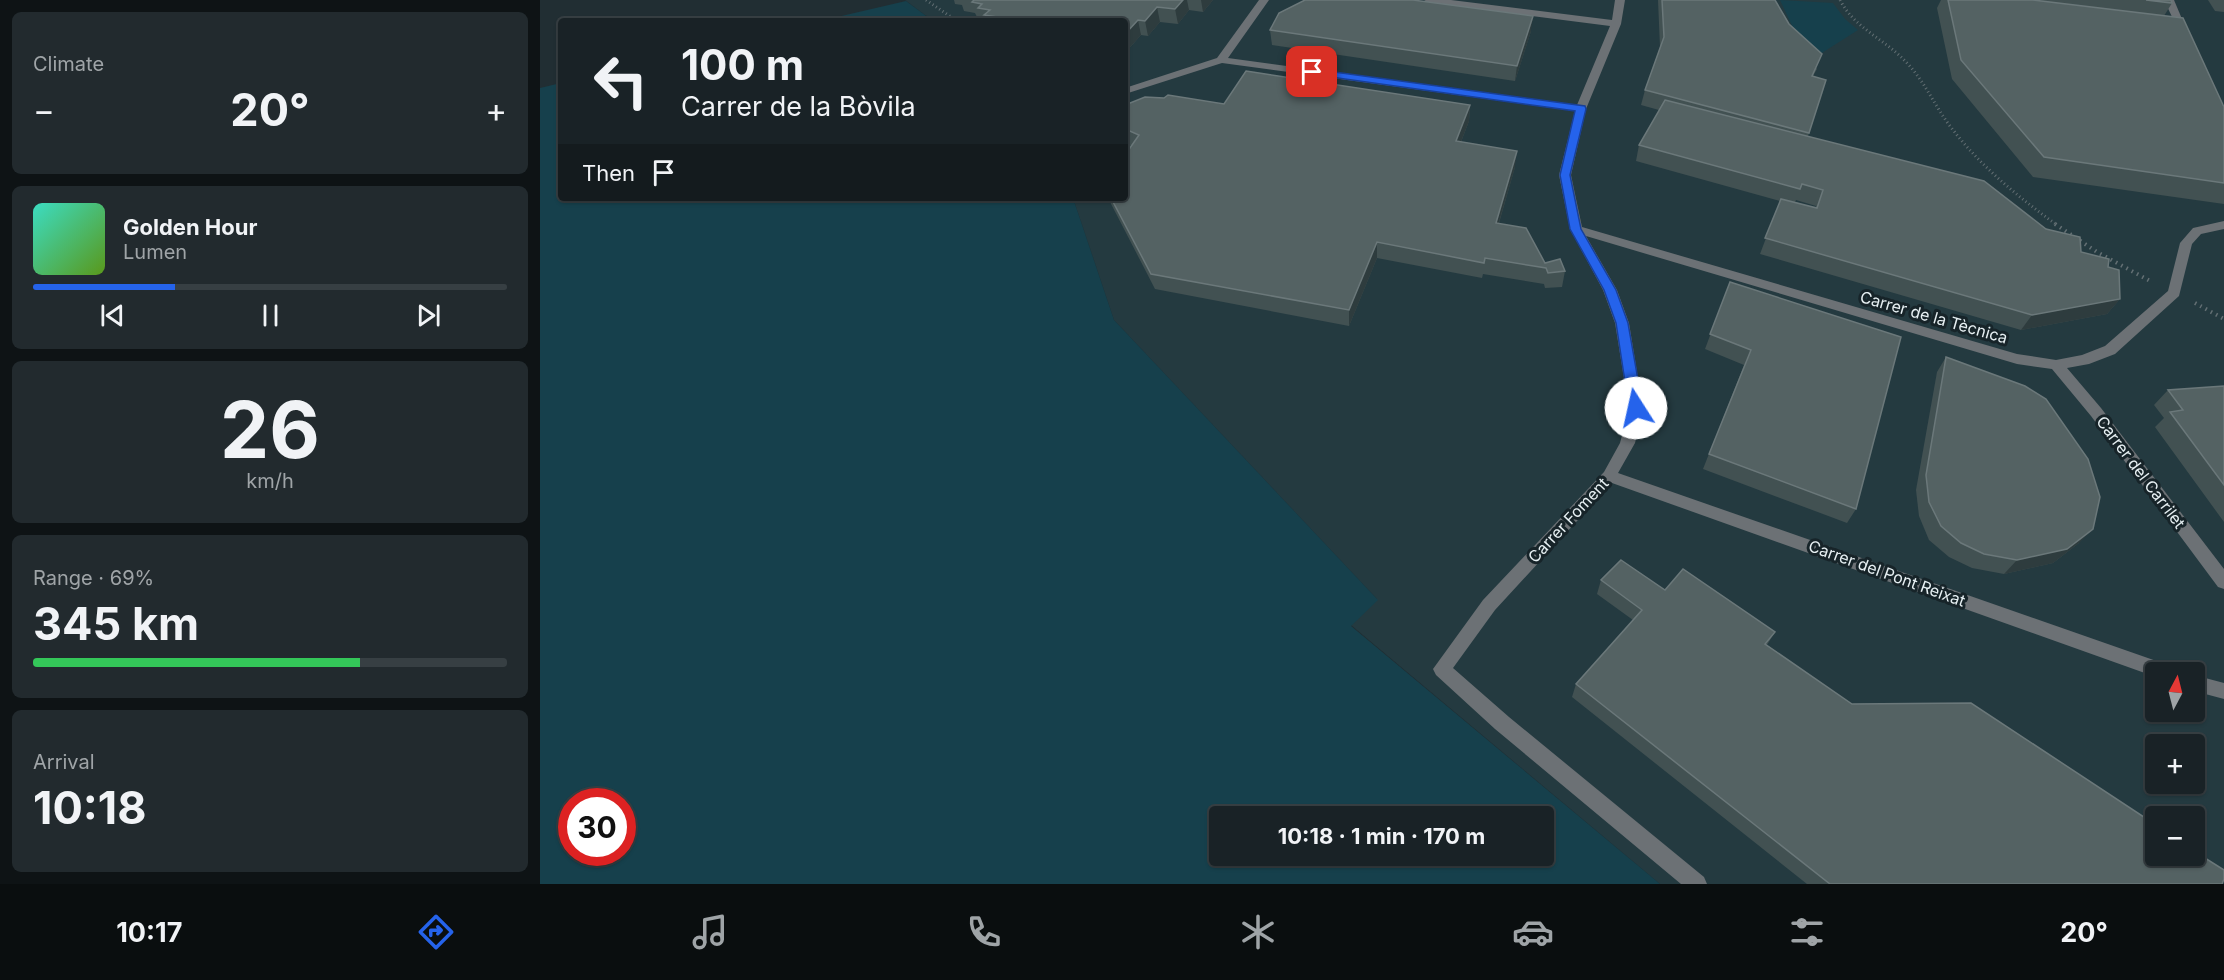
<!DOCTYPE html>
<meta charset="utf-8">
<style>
body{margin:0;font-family:Inter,sans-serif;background:#222a2e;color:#f1f3f6;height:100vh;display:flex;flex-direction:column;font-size:22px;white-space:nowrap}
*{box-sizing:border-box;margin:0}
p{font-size:20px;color:#9fa4a7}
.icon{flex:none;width:33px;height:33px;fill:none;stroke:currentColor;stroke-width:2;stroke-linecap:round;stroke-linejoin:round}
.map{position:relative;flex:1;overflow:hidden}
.drawer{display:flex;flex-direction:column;gap:12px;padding:12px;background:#0e1315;width:540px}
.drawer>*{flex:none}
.banner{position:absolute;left:18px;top:18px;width:570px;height:183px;border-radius:6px;box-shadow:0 2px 4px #0004,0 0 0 2px #373f43;background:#192226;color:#f1f3f6;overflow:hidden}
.needle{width:39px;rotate:7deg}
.controls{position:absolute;left:1605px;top:662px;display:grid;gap:12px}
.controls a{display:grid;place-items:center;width:60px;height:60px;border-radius:6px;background:#192226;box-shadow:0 2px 4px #0004,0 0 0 2px #373f43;font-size:30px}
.speed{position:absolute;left:18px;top:788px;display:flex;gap:12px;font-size:30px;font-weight:700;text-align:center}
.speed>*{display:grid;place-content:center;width:78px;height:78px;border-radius:50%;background:#192226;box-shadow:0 2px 4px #0004,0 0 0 2px #373f43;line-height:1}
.speed .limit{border:9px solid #d22;background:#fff;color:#111}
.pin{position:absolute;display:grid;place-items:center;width:51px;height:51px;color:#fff;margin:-26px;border-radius:12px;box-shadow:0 3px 9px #0006}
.me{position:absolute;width:66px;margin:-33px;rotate:350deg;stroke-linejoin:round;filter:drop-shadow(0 0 4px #0008)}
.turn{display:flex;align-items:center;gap:21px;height:126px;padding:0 24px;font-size:27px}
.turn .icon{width:78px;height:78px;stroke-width:2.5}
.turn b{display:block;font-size:42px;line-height:51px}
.then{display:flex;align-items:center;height:57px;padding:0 24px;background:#0003;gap:12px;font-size:22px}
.big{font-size:45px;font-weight:700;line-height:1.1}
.drawer .card{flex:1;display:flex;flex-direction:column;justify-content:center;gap:9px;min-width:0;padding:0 21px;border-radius:9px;background:#222a2e}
.drawer .dial{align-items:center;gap:0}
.dial b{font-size:78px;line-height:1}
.song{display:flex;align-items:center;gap:18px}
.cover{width:72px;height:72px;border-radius:9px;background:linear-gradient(135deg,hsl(170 70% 55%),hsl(90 70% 35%))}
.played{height:6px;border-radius:3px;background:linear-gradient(90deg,#2563eb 30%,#373f43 30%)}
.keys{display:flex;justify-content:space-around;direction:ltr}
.heat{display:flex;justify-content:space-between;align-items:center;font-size:33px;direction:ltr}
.charge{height:9px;border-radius:4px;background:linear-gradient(90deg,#34c759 69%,#373f43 0)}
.trip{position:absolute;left:669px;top:806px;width:345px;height:60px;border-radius:6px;background:#192226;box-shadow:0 2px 4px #0004,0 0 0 2px #373f43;font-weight:700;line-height:60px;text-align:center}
.dock{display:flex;height:96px;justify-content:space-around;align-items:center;background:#0a0e0f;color:#9fa4a7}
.dock .icon{width:42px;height:42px}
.dock .selected{color:#2563eb}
.dock b{font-size:27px;color:#f1f3f6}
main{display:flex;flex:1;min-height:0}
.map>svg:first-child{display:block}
.built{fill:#243a40;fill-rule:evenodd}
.green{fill:#16404c;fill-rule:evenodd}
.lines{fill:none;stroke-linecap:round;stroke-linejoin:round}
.path-far1{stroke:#636f73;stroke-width:3;stroke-dasharray:1 3;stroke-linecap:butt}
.path{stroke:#636f73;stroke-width:4;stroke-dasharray:1.5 4.5;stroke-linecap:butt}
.service{fill:#6c7175;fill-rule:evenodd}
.minor{fill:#6c7175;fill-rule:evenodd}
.wall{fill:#425152;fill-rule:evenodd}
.shaded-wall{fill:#2e3c3e}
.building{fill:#546263;stroke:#6b787a;stroke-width:1.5}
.route{fill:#2563eb;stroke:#184099;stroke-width:1.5}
.labels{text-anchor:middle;stroke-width:6;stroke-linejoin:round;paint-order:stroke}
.street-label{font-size:16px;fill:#e7f0f3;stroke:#172429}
</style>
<main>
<section class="drawer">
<div class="card"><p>Climate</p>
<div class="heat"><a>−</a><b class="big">20°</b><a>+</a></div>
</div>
<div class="card">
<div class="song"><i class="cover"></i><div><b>Golden Hour</b><p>Lumen</p></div></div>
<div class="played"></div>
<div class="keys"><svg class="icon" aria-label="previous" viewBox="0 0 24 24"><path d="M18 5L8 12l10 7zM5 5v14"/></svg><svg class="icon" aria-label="pause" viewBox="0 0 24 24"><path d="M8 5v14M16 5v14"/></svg><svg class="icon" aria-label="next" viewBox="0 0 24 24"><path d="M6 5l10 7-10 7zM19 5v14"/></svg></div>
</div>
<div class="card dial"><b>26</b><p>km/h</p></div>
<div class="card"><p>Range · 69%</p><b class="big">345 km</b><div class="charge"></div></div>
<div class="card"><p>Arrival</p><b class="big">10:18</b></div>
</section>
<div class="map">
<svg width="1684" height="884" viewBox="0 0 1684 884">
<rect width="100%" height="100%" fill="#212e33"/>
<path class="built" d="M365,0h1319v884h-564l-309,-259 26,-26 -263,-279 -41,-122h52v-177h-192zM1616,672h38v39h-38zM1616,744h38v39h-38zM1616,816h38v39h-38z"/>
<g class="green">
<polygon points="1240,0 1293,3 1305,19 1318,30 1277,56 1254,30"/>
<polygon points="366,1 393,21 280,21"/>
<path d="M21,83v115h512l41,122 264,280 -27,26 309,258h-1120v-796zM32,801h50v51h-50zM680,816h324v39h-324z"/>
</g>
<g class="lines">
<g class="path-far1">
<polyline points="386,0 417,21"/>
<path d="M1300,0c15,29 45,39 66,62 18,18 28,43 44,64 29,39 68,71 107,99"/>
</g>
<g class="path">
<polyline points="1515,224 1557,252 1610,281"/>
<polyline points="1655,303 1684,319"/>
</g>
<polygon class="service" points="1624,0 1634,0 1642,19 1640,21 1634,21"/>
<g class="minor">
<polygon points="719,0 729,0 688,58 1037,105 1070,26 889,3 884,0 911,0 1072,20 1075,0 1085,0 1081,24 1046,109 1031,175 1042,227 1477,354 1516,360 1542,355 1565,346 1628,291 1640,243 1653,228 1684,221 1684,229 1661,234 1652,244 1639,296 1575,354 1549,364 1527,368 1561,408 1684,569 1684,589 1678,587 1551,416 1512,369 1477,364 1046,236 1077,290 1089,323 1103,409 1095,443 1078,473 1625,664 1631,666 1634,672 1616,672 1616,677 1072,483 955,610 913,668 969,717 1164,877 1167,884 1141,884 955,729 896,675 893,669 943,600 1064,472 1080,443 1089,409 1075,323 1063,290 1030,229 1019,175 1035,111 682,63 585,94 585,88 677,58"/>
<polygon points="1654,675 1684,683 1684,699 1654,691"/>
</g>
</g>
<g class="wall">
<polygon points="414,0 673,0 663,12 649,10 638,24 620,22 608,36 601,35 585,53 585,21 442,21 441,18 437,17 435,13 424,11 422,5 415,4"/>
<path d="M1118,0h117l42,69 -4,7 13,4 -18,56 238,93 35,23 27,15 12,32 -13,15 -86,16 -261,-76 20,-53 -144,-40 3,-16 20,-35 -18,-5 4,-15 15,-43zM1256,200l20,6v2l-21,-6z"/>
<polygon points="1401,0 1631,0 1632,3 1624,16 1684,107 1684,204 1493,177 1412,79 1397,8"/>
<polygon points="1668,0 1684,0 1684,12 1675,11"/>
<polygon points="730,30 991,31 975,81 732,45"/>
<polygon points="585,104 684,104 930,105 929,121 921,142 975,167 959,223 1005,263 1025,271 1022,287 1005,288 1004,284 943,274 942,278 837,258 809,326 615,289 568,198 585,198 591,146 585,142"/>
<polygon points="1190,282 1316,509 1307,523 1163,469 1204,365 1165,349"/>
<polygon points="1406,357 1539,543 1513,563 1464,574 1432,568 1409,557 1389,540 1379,516 1376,490 1397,372"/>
<polygon points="1684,386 1684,522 1615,427 1624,418 1614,405 1628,390"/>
<polygon points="1061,580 1125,590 1235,632 1227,645 1312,704 1682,884 1267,884 1032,697 1036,684 1093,620 1057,594"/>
</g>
<g class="shaded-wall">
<polygon points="643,0 647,0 649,10 638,24 635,9"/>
<polygon points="661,0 673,0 663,12"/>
<polygon points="617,7 620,22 608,36 605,21"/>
<polygon points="993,16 991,31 975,81 977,66"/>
<polygon points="598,20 601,35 585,53 585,34"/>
<polygon points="930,105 929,121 915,157 916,141"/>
<polygon points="977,151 975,167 954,239 956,223"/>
<polygon points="837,242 837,258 809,326 809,310"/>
<polygon points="1580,299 1567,314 1481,330 1492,315"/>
<polygon points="1553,529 1539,543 1513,563 1464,574 1477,560"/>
</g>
<g class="building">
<polygon points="434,0 643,0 635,9 617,7 605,21 598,20 585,34 585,21 469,21 471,19 444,15 450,10 438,8 442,4 432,2"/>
<polygon points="765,0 873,0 993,16 977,66 730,30 739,13"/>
<polygon points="1122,0 1235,0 1249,24 1282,54 1272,76 1286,80 1269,133 1105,90 1124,37"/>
<polygon points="1408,0 1493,0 1643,18 1684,107 1684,183 1504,157 1421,60"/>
<polygon points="1606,0 1631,0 1632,3"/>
<polygon points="706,71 930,105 916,141 977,151 956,223 986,228 1005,263 1020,259 1025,271 1008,273 1006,268 945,258 944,263 837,242 809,310 611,274 571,198 585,198 585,155 599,135 585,129 585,105 605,97 624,98 628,95 684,104"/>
<polygon points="1125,100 1444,181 1506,229 1540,237 1541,252 1569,259 1568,267 1579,270 1580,299 1492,315 1225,238 1241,199 1277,208 1283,190 1262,184 1260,189 1099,145"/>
<polygon points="1190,282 1361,337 1316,509 1169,454 1211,350 1170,334"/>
<polygon points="1406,357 1485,386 1506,399 1548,459 1560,497 1553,529 1527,549 1477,560 1444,554 1421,543 1401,526 1389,502 1386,475"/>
<polygon points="1684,386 1684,485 1630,412 1643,410 1628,390"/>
<polygon points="1081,560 1125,590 1143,569 1235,632 1225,644 1312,704 1431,703 1616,825 1616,855 1654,855 1654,851 1684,870 1684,879 1682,884 1290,884 1036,684 1102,610 1061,580"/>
</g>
<polygon class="route" points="772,69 1045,106 1046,109 1030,175 1041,229 1076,290 1088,323 1103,408 1101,412 1096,413 1089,408 1076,323 1064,290 1030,229 1020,175 1035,111 769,74 767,72"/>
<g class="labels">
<g class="street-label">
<text transform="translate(1394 317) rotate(16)" y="6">Carrer de la Tècnica</text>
<text transform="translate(1601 472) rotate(53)" y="6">Carrer del Carrilet</text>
<text transform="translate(1028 520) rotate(-47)" y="6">Carrer Foment</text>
<text transform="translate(1347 573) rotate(20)" y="6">Carrer del Pont Reixat</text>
</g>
</g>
</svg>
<div class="controls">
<a><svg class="needle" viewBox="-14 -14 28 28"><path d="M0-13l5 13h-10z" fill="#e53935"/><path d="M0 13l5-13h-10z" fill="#9fa4a7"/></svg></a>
<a>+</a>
<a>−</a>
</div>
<div class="speed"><div class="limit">30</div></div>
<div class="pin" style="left:772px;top:72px;background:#d93025"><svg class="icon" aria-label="arrive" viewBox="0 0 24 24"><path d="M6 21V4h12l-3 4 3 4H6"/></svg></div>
<svg class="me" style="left:1096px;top:408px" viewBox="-20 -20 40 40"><circle r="19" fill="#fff"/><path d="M0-13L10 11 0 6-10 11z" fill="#2563eb"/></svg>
<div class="trip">10:18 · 1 min · 170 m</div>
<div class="banner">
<div class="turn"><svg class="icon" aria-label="left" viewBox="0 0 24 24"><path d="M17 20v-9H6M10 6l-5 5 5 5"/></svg><div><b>100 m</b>Carrer de la Bòvila</div></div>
<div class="then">Then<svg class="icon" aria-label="arrive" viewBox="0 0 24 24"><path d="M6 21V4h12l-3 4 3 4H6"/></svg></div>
</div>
</div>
</main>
<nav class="dock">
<b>10:17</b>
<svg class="icon selected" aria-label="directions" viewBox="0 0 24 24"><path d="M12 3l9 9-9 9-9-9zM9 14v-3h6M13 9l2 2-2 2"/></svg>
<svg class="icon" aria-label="music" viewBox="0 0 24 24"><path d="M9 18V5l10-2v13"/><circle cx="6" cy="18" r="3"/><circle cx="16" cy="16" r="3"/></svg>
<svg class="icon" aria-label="phone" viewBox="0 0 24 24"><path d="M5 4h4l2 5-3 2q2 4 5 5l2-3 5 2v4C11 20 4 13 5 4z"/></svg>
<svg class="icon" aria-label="climate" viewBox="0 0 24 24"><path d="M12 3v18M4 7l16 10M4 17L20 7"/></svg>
<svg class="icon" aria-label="car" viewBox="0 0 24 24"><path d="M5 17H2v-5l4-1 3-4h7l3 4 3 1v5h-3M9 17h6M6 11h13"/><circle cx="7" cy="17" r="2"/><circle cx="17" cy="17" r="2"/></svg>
<svg class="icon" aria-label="filters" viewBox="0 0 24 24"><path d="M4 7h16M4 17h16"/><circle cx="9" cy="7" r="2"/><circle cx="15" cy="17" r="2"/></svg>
<b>20°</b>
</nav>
